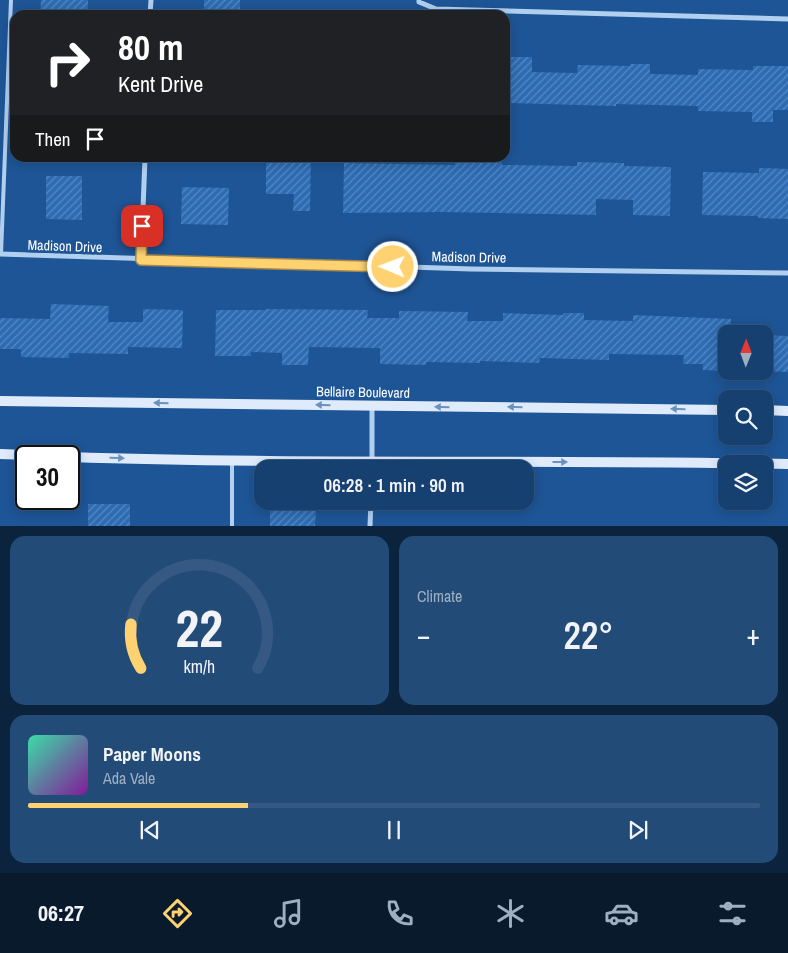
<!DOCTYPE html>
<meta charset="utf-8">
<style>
body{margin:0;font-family:"Archivo Narrow",sans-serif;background:#234b78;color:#f1f3f6;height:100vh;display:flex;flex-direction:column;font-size:19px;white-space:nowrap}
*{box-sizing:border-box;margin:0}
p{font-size:16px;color:#9eafc3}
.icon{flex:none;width:28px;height:28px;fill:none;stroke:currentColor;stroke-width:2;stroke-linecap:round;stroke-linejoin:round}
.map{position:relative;height:526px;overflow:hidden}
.side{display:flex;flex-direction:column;gap:10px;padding:10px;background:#0c233e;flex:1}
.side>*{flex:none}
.banner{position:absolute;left:10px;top:10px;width:500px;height:152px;border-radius:15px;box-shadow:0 2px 12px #0003,0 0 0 1px #355983;background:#202124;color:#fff;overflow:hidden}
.needle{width:32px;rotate:1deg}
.buttons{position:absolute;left:718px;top:325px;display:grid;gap:10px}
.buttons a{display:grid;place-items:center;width:55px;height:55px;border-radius:10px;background:#164070;box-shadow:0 2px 12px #0003,0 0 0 1px #355983;font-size:25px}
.speed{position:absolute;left:15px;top:445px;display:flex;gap:10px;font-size:25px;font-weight:700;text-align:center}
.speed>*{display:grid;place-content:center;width:65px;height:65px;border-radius:50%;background:#164070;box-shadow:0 2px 12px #0003,0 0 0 1px #355983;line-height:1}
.speed .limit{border:2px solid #111;border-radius:8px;background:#fff;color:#111}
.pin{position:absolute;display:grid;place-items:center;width:42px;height:42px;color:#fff;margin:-21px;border-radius:10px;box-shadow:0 2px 8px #0006}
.me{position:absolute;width:55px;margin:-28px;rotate:271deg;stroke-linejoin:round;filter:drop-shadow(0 0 4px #0008)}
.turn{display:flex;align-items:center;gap:18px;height:105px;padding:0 25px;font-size:22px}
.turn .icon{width:65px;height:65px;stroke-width:2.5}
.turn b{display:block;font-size:35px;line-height:42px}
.then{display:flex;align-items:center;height:48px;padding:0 25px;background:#0003;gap:10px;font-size:19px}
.big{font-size:38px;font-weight:600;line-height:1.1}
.side .tile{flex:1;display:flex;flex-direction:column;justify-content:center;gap:8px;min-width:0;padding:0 18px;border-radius:15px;background:#234b78}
.side .dial{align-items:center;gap:0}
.dial svg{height:130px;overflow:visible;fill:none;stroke:#355983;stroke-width:7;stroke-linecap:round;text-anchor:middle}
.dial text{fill:#f1f3f6;stroke:none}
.song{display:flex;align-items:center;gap:15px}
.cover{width:60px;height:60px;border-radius:8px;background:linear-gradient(135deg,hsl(160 70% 55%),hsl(290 70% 35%))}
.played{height:5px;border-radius:2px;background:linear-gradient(90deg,#fed271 30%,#355983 30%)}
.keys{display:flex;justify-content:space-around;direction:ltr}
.heat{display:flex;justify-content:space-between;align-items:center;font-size:28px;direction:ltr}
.side .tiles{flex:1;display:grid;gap:10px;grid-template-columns:1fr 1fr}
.tile:last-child{grid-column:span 2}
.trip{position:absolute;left:254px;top:460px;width:280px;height:50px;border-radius:15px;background:#164070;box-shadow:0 2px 12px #0003,0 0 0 1px #355983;font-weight:600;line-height:50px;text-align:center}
.menu{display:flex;height:80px;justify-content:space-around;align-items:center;background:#091a2d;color:#9eafc3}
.menu .icon{width:35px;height:35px}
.menu .on{color:#fed271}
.menu b{font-size:22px;color:#f1f3f6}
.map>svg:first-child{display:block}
.building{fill:url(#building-hatch)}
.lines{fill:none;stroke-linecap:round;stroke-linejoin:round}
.lane{stroke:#b1cfef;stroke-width:4}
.street{stroke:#b1cfef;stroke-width:5}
.secondary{stroke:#dfebfb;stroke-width:10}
.oneway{fill:#6b91be}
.route-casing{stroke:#a58849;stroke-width:12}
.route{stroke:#fed271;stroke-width:9}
.labels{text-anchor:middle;stroke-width:5;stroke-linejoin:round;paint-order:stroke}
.street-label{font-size:14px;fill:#fff;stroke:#1e5596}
</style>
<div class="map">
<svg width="788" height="526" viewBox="0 0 788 526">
<defs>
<pattern id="building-hatch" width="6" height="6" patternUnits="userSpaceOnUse" patternTransform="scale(1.25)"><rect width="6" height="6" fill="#2d6cb3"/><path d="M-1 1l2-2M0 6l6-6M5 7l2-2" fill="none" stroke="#5789c2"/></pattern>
</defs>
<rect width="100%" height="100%" fill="#1e5596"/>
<g class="building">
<polygon points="41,0 88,0 88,15 40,15"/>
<rect x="204" y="0" width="36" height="15"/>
<polygon points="510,57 532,57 532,72 577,73 578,65 630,66 630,64 650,64 650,74 698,75 698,69 753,70 753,66 788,66 788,110 773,110 773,122 752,122 752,112 698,111 698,106 616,104 616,106 510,103"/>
<polygon points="266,158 311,158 310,211 293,211 294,194 266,194"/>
<polygon points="455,161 502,162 502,165 577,166 577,162 624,163 624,166 671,167 670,216 633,215 633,200 596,199 596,215 441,212 343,213 344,163 455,165"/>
<polygon points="759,168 788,169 788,219 758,218 758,216 702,215 703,172 759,173"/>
<polygon points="46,176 82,176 82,220 46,219"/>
<polygon points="182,187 229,188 228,225 181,224"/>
<polygon points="51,304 109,306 108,322 143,322 143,309 183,310 182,348 128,347 128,354 69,353 69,358 21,357 21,349 0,349 0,318 50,319"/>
<polygon points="265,309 368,310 367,318 399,318 399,311 468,312 467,321 503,321 503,313 563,315 564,313 584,313 584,320 633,321 633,315 731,319 731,334 726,334 726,371 703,370 703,364 683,364 684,355 609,354 609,360 540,358 539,363 480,361 480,363 426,362 426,365 380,364 380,348 309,347 308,365 282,365 282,353 251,352 251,356 215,356 216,310 265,310"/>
<polygon points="764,335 788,336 788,372 764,371"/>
<rect x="88" y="504" width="42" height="22"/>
<polygon points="270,508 316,509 315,526 270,526"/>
</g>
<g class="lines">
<g class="lane">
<polyline points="1,254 11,0"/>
<polyline points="232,526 232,462"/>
</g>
<g class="street">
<polyline points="419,0 419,2 436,9 788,19"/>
<polyline points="150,15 151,0"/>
<polyline points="0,254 471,269 788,273"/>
<polyline points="141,260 145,158"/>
<polyline points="372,469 372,406"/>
<polyline points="370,526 371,501"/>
</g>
<g class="secondary">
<polyline points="0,401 726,410"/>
<polyline points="764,410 788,411"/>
<polyline points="0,454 56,456"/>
<path d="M69,457c239,8 479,2 719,7"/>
</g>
</g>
<defs><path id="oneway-solid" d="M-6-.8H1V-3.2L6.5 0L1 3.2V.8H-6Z" transform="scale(1.25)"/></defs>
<g class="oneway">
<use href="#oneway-solid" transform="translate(161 403) rotate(-179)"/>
<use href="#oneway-solid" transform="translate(323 405) rotate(-179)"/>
<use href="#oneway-solid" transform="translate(442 407) rotate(-179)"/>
<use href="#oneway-solid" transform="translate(515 407) rotate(-179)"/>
<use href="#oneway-solid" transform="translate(678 409) rotate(-179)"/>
<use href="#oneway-solid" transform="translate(117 458) rotate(2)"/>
<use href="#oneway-solid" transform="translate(560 462)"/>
</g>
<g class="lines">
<g class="route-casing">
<polyline id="route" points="142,226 141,260 393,267"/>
</g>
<use href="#route" class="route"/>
</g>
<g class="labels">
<g class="street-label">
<text transform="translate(65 246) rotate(2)" y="5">Madison Drive</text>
<text transform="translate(469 257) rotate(1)" y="5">Madison Drive</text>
<text transform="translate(363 392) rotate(1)" y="5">Bellaire Boulevard</text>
</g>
</g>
</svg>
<div class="buttons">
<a><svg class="needle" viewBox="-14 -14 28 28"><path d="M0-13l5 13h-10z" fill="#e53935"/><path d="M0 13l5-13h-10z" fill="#9eafc3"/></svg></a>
<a><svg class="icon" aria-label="search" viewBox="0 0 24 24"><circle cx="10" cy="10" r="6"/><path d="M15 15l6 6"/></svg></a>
<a><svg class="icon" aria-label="layers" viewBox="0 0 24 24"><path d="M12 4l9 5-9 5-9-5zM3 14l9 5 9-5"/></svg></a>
</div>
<div class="speed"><div class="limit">30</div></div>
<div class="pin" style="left:142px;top:226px;background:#d93025"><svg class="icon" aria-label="arrive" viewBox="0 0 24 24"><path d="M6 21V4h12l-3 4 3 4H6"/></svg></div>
<svg class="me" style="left:393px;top:267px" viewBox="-20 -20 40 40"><circle r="17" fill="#fed271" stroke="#fff" stroke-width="3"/><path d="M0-11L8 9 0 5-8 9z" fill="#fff"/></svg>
<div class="trip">06:28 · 1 min · 90 m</div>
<div class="banner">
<div class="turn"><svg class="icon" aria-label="right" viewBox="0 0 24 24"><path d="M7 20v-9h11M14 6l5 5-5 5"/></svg><div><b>80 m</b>Kent Drive</div></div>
<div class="then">Then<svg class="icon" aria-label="arrive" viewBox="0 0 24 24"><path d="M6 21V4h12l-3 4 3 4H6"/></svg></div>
</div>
</div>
<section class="side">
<div class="tiles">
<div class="tile dial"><svg viewBox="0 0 100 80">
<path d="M14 69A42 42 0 1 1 86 69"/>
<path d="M14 69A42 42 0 0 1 8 42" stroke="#fed271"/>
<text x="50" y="56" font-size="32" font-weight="700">22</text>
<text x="50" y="72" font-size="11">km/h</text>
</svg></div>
<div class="tile"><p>Climate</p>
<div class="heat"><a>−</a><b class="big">22°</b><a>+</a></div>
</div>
<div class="tile">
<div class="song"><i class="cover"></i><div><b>Paper Moons</b><p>Ada Vale</p></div></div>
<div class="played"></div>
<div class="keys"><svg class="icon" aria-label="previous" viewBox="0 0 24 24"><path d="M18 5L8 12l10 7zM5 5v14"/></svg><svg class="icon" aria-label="pause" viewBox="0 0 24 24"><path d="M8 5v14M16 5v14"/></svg><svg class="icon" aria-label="next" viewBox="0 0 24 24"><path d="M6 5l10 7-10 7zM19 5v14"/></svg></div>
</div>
</div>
</section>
<nav class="menu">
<b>06:27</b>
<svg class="icon on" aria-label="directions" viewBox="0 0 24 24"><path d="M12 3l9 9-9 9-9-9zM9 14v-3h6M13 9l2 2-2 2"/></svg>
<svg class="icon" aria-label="music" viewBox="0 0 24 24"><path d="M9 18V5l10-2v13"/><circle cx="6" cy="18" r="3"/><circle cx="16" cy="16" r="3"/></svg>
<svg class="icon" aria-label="phone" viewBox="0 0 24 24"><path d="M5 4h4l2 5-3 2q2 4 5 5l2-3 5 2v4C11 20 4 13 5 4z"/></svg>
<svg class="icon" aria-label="climate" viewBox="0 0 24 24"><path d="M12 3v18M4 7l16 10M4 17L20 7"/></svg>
<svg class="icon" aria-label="car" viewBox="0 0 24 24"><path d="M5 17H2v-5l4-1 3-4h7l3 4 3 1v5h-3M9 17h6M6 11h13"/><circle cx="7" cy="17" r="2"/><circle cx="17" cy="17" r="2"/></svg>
<svg class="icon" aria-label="filters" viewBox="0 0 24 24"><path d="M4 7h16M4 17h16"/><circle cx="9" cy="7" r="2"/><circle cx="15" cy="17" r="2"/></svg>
</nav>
